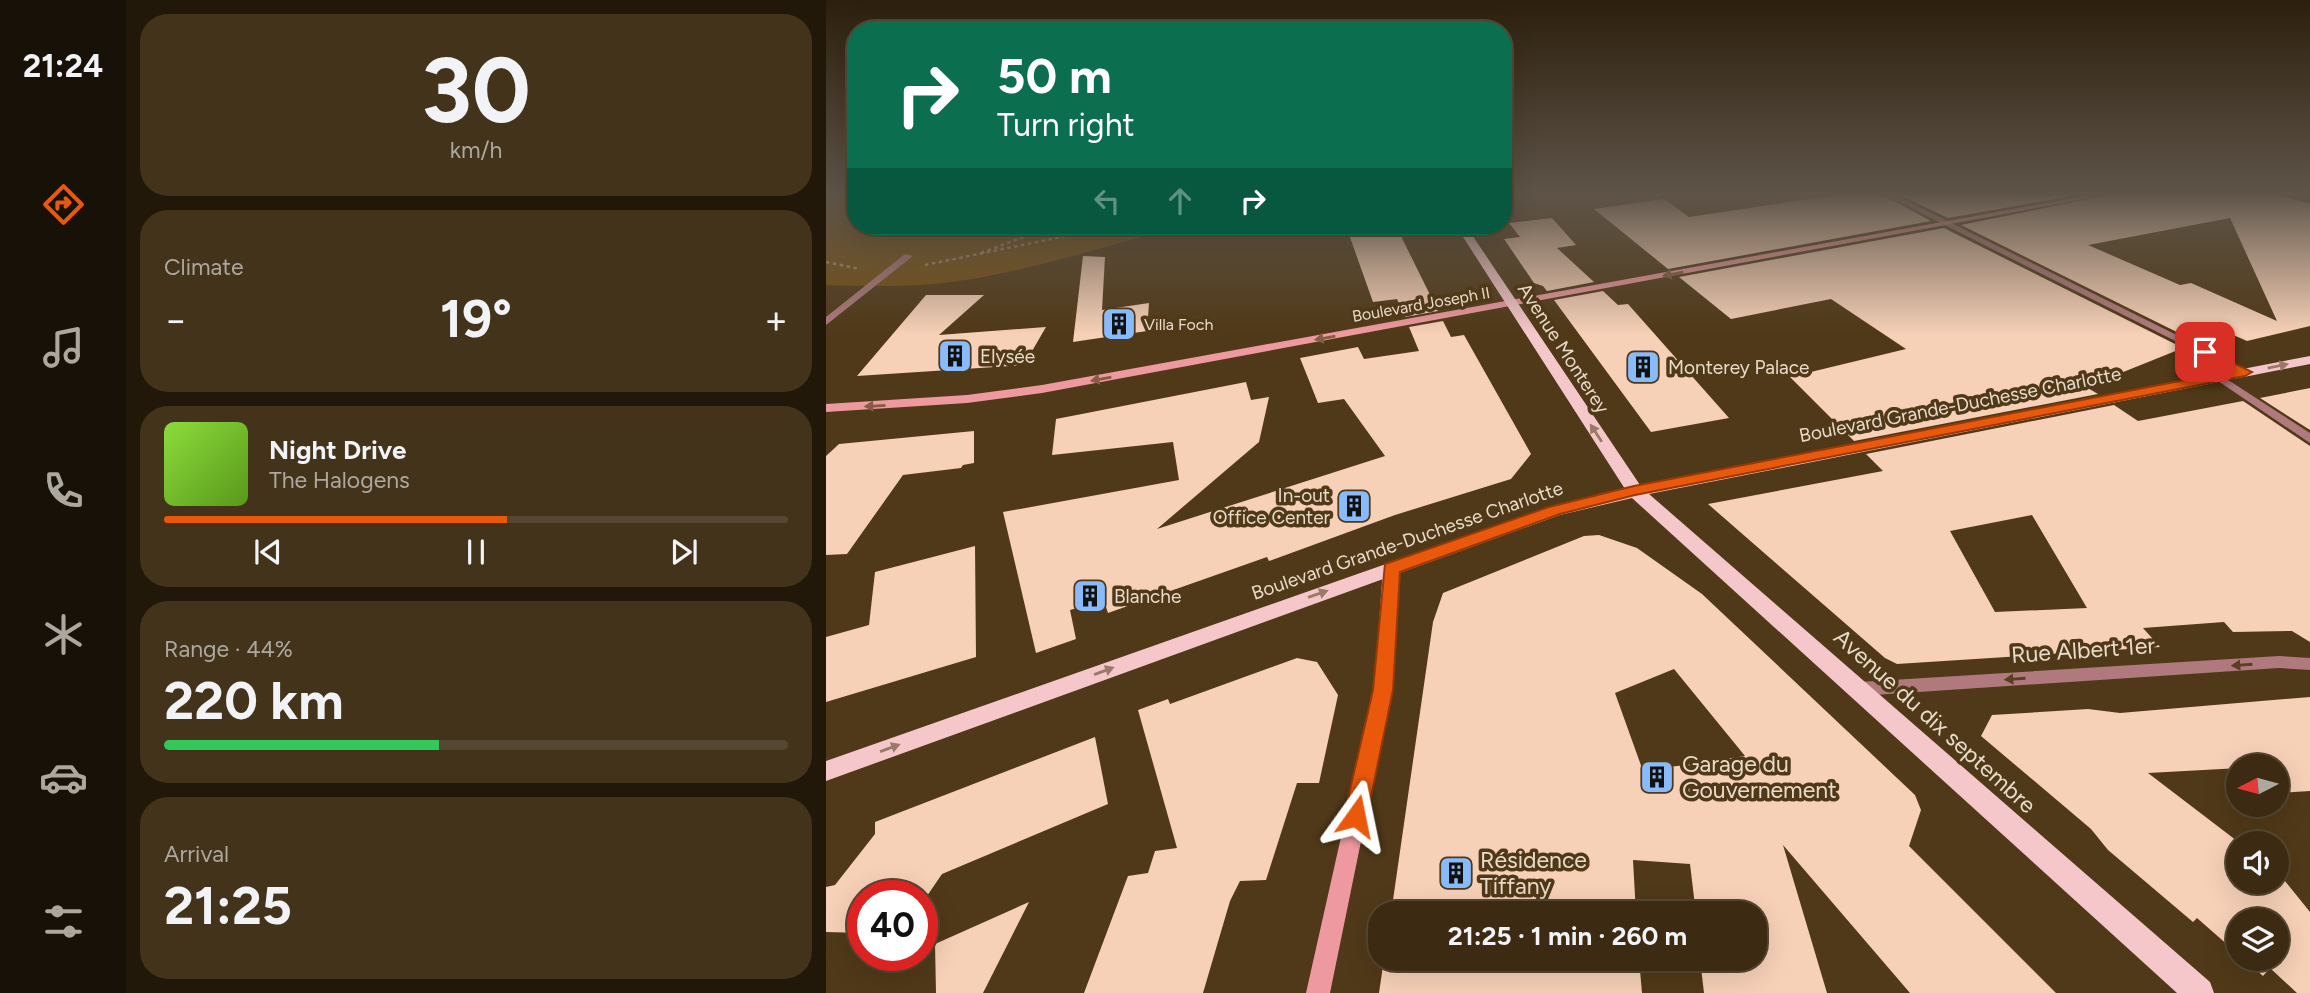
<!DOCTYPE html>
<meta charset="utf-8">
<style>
body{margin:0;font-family:Figtree,sans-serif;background:#43331b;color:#f1f3f6;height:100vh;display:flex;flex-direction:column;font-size:26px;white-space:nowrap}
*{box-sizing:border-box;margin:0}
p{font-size:23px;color:#aca79f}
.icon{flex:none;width:38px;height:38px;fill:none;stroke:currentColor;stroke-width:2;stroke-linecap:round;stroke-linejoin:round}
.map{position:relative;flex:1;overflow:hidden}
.drawer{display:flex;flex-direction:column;gap:14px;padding:14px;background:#21180a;width:700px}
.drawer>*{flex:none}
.hud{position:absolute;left:21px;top:21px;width:665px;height:214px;border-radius:28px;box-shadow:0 7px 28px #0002,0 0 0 2px #554732;background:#0b6e4f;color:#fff;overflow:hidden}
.needle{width:46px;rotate:264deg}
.tools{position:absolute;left:1400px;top:754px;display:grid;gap:14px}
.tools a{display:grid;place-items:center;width:63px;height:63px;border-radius:50%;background:#3c2b12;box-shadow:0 7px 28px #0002,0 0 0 2px #554732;font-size:35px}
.speed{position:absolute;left:21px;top:880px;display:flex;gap:14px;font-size:35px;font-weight:700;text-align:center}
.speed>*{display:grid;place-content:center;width:91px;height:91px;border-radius:50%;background:#3c2b12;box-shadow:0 7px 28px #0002,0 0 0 2px #554732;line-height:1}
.speed .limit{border:10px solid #d22;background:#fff;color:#111}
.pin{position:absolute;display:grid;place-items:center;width:60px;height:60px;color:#fff;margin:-30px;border-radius:14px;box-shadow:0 4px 10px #0006}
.me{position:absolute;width:77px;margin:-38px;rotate:12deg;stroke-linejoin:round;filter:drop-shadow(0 0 5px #0008)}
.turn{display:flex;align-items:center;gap:24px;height:147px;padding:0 35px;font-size:32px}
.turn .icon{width:91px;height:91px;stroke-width:2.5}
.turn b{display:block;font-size:49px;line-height:60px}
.lanes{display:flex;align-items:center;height:66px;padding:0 35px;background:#0003;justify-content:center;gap:35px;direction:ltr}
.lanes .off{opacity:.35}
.big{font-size:52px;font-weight:700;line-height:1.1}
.drawer .widget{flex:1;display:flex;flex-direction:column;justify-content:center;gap:10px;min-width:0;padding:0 24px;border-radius:28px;background:#43331b}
.drawer .dial{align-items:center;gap:0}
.dial b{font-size:91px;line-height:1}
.song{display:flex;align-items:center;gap:21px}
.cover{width:84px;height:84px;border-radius:10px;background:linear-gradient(135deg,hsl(90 70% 55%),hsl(90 70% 35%))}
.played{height:7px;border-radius:4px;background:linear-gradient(90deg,#ea580c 55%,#554732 55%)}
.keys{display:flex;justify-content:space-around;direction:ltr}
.heat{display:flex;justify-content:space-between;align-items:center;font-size:38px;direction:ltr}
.charge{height:10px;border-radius:5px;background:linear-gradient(90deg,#34c759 44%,#554732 0)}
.trip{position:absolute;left:542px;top:901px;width:399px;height:70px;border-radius:28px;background:#3c2b12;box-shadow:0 7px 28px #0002,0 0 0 2px #554732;font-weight:700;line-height:70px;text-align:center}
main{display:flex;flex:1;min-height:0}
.tabs{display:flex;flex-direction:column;width:126px;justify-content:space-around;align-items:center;background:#181107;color:#aca79f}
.tabs .icon{width:49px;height:49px}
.tabs .selected{color:#ea580c}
.tabs b{font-size:32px;color:#f1f3f6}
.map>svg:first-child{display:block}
.green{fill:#755013}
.building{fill:#f6d0b7;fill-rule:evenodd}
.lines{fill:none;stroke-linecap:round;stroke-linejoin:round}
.path{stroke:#a29077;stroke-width:2.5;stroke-dasharray:3.5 3.5;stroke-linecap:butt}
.lane{fill:#af797d;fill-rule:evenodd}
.street{fill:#af797d;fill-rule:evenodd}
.secondary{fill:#ee999f;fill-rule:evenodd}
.primary{fill:#f5c7ca;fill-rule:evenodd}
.oneway{fill:#875b47}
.oneway2{fill:#9a7968}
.oneway3{fill:#5a3f22}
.route{fill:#ea580c;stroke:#983908;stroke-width:2}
.labels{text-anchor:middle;stroke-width:7;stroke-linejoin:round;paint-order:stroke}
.far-street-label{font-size:16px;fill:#e8dbc9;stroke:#503918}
.far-poi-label{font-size:16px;fill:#e8dbc9;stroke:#503918;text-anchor:start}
.street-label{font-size:19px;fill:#e8dbc9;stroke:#503918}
.poi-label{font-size:19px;fill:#e8dbc9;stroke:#503918;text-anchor:start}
.near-street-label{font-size:23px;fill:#e8dbc9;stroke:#503918}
.near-poi-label{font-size:23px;fill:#e8dbc9;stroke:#503918;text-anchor:start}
</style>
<main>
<nav class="tabs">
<b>21:24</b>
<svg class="icon selected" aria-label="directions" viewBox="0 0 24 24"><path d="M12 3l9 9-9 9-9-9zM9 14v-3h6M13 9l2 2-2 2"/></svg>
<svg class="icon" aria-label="music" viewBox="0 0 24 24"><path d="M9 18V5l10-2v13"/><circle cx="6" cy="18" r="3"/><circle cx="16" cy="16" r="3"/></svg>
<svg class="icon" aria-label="phone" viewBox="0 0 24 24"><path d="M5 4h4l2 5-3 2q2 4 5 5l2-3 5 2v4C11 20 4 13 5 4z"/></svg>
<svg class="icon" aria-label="climate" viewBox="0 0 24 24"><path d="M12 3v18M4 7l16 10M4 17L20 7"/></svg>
<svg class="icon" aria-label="car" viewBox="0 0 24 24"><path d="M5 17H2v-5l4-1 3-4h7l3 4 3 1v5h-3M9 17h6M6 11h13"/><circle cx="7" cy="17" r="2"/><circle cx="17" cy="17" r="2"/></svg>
<svg class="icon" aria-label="filters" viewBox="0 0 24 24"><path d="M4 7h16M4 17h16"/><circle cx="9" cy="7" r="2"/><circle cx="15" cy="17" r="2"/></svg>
</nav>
<section class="drawer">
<div class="widget dial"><b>30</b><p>km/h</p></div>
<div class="widget"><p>Climate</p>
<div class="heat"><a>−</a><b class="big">19°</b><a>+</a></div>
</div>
<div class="widget">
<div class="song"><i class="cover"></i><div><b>Night Drive</b><p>The Halogens</p></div></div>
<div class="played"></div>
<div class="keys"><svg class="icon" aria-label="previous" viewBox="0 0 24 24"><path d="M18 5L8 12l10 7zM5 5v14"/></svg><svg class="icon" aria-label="pause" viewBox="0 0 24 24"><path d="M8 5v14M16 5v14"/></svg><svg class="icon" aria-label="next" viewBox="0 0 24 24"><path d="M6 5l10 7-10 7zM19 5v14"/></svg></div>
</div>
<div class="widget"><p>Range · 44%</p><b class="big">220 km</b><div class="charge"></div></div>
<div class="widget"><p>Arrival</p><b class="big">21:25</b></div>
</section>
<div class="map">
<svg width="1484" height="993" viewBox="0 0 1484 993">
<rect width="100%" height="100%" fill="#503918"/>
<path class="green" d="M0,195h30v31h330c-84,19 -166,50 -252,58 -36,3 -72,2 -108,1z"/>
<g class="building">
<polygon points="1010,195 1057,195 1105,221 842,269 768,209 838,199 863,217"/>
<polygon points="1074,195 1252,195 1122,218"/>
<path d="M1283,195h169l32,9v122l-63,15 -23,-10 -27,11 -236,-117zM1404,218l47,103 -86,-38 -11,2 -92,-40z"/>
<polygon points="726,218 750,245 731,248 768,282 721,291 717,286 708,283 678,239 694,237 683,223"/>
<polygon points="520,226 570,226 612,311 579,317 571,299 547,302"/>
<polygon points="1118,228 1357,348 1260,387 1272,394 1028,441 964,377 1080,349 1005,299 905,319 853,277"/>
<polygon points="257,256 279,257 276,310 323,303 321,331 247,342"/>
<polygon points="777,291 792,305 802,304 903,418 825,432 728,300"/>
<polygon points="100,295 158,295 113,335 220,327 198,365 31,376"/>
<polygon points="617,321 625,337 638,335 705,454 685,479 569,515 443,561 441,557 282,613 278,601 244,610 250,639 210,653 177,512 353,480 347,442 226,455 230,419 420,382 425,400 443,397 433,442 331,529 559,456 518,399 492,403 474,358 532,347 538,359 593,351 583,327"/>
<polygon points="1484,388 1484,430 1434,398"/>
<path d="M1417,401l67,45v196l-18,-11 -59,1 -9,-10 -81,6 17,19 -263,17 -12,-6 -177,-154 175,-33 -17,-17 248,-49 24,16zM1206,515l55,93 -92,4 -45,-81z"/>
<polygon points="148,431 148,463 137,465 135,468 77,475 21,554 0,555 0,456 13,444"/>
<path d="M773,535l38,13 65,46 213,201 6,15 -12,36 147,147h-146l-127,-148 44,148h-123l-4,-34h55v-45h-59l-6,-50 -57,-4 3,54h-245l42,-292 10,-29 141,-57zM848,669l71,87 -102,15 -28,-78z"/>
<polygon points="149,546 150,657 0,702 0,637 43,625 49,572"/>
<polygon points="471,658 491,662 512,695 493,783 471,783 440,880 414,881 404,901 377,993 258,993 302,876 322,873 329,851 351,848 312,710 342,699 344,704"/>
<polygon points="1484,697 1484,791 1451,793 1451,766 1322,773 1415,844 1412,844 1412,882 1451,882 1451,871 1484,912 1484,993 1471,993 1444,968 1437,976 1418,959 1451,959 1451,920 1412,920 1412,954 1371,918 1367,922 1282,850 1265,829 1155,736 1166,715 1262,709 1294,713"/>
<polygon points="269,737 282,804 116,874 101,896 37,896 37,933 0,932 0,887 9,885 49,834 49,822"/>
<polygon points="203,902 157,993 110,993 109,944"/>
<polygon points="558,959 813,959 816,993 553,993"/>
</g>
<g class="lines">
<g class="path">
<polyline points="155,253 226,226"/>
<polyline points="0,262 34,269"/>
<polyline points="99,265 289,226"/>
</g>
<polygon class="lane" points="1393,374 1484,433 1484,443 1389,379 1389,375"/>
<g class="street">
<polygon points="1059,195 1069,195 1425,372 1419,375 1415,374"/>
<polygon points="79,254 87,256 0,325 0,317"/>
<polygon points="1453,656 1484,658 1484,670 1453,668 1033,696 1027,694 1024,689 1027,684 1033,682"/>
</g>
<g class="secondary">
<polygon points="1265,195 1280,195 216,393 141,403 0,412 0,404 141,395 216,385"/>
<polygon points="565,563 570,564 573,568 566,690 504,993 480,993 548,690 557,568 560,564"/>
</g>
<polygon class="primary" points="630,226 640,226 814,485 1484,356 1484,364 823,494 1384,982 1388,993 1351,993 806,498 734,515 0,781 0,761 722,507 799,489"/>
</g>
<defs><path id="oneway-solid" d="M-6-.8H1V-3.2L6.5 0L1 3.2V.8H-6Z" transform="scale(1.75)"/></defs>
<g class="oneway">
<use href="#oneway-solid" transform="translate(847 274) rotate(170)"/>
<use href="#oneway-solid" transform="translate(499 338) rotate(170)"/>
<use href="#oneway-solid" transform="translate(275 379) rotate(170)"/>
<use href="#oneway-solid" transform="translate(49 406) rotate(177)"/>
</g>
<g class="oneway2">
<use href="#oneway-solid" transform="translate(1452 366) rotate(-11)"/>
<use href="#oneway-solid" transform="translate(770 433) rotate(-123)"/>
<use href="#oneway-solid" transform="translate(492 594) rotate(-19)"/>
<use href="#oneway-solid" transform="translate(278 671) rotate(-20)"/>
<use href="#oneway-solid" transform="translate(64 748) rotate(-20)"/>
</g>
<g class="oneway3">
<use href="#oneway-solid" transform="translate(1416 665) rotate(176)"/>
<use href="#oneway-solid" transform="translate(1189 679) rotate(176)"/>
</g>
<linearGradient id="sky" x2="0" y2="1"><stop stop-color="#2c1f0d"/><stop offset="0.58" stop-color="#5e5448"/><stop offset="1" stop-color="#5e5448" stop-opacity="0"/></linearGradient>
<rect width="1484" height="334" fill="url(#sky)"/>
<polygon class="route" points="1379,349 1426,372 1419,376 809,495 734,514 574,572 567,690 541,816 538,823 530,826 522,823 518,816 547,690 559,564 723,507 808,486 1406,371 1375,355 1375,350"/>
<defs>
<g id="building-square" transform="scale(1.75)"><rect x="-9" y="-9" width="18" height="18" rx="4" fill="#87bbfc" stroke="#503918"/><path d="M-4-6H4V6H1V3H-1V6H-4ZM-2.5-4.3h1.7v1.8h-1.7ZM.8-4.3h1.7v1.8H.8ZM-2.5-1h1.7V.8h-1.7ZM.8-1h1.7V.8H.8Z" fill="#111"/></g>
</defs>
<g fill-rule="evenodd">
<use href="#building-square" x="293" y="324"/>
<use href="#building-square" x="129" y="356"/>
<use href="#building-square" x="817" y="367"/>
<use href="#building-square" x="528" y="506"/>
<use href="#building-square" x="264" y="596"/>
<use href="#building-square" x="831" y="777"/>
<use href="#building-square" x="630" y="873"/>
</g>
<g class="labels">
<g class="far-street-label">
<text transform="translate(595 304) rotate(-10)" y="6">Boulevard Joseph II</text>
</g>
<g class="far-poi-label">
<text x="318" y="330">Villa Foch</text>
</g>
<g class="street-label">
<text transform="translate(738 348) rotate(57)" y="7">Avenue Monterey</text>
<text transform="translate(1134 404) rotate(-11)" y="7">Boulevard Grande-Duchesse Charlotte</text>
<text transform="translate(581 540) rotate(-19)" y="7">Boulevard Grande-Duchesse Charlotte</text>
</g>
<g class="poi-label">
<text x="154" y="363">Elysée</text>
<text x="842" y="374">Monterey Palace</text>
<text x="504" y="502" text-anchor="end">In-out<tspan x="504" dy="22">Office Center</tspan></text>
<text x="288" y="603">Blanche</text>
</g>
<g class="near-street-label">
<text transform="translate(1257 650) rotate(-4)" y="8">Rue Albert 1er</text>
<text transform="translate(1109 721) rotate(42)" y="8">Avenue du dix septembre</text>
</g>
<g class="near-poi-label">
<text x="856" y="772">Garage du<tspan x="856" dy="26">Gouvernement</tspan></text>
<text x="654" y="868">Résidence<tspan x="654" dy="26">Tiffany</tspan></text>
</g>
</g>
</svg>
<div class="tools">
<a><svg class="needle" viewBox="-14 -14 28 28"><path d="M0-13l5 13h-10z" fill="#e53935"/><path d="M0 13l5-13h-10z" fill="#aca79f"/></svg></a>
<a><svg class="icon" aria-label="sound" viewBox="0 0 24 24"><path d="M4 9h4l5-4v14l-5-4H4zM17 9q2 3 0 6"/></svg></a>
<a><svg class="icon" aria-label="layers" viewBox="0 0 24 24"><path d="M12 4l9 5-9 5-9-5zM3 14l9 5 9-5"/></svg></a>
</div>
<div class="speed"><div class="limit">40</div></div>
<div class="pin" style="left:1379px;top:352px;background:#d93025"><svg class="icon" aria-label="arrive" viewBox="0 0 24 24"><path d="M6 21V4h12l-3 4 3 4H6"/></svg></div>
<svg class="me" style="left:530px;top:816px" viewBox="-20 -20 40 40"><path d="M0-17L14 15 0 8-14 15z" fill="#ea580c" stroke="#fff" stroke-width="4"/></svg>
<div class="trip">21:25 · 1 min · 260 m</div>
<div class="hud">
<div class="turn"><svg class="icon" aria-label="right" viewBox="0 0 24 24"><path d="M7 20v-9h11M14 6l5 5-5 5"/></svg><div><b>50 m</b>Turn right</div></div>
<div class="lanes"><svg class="icon off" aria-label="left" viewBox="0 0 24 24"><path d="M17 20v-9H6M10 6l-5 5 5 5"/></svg><svg class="icon off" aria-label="ahead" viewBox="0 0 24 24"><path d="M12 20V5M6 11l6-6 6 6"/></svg><svg class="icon" aria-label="right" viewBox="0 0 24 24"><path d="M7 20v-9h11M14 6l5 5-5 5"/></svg></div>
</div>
</div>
</main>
